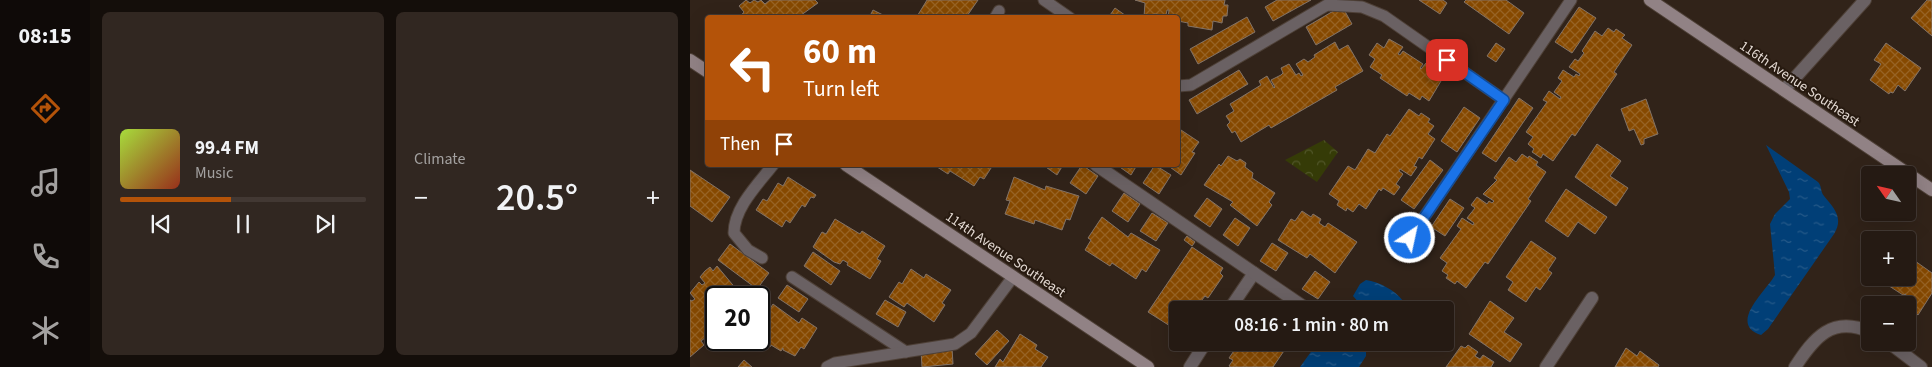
<!DOCTYPE html>
<meta charset="utf-8">
<style>
body{margin:0;font-family:"Source Sans 3",sans-serif;background:#312721;color:#f1f3f6;height:100vh;display:flex;flex-direction:column;font-size:19px;white-space:nowrap}
*{box-sizing:border-box;margin:0}
p{font-size:16px;color:#a3a1a0}
.icon{flex:none;width:28px;height:28px;fill:none;stroke:currentColor;stroke-width:2;stroke-linecap:round;stroke-linejoin:round}
.map{position:relative;flex:1;overflow:hidden}
.drawer{display:flex;flex-direction:column;gap:12px;padding:12px;background:#140e0a;width:600px}
.drawer>*{flex:none}
.banner{position:absolute;left:15px;top:15px;width:475px;height:152px;border-radius:5px;box-shadow:0 5px 20px #0002,0 0 0 1px #423833;background:#b45309;color:#fff;overflow:hidden}
.needle{width:32px;rotate:304deg}
.buttons{position:absolute;left:1171px;top:166px;display:grid;gap:10px}
.buttons a{display:grid;place-items:center;width:55px;height:55px;border-radius:5px;background:#251a13;box-shadow:0 5px 20px #0002,0 0 0 1px #423833;font-size:25px}
.speed{position:absolute;left:15px;top:286px;display:flex;gap:10px;font-size:25px;font-weight:700;text-align:center}
.speed>*{display:grid;place-content:center;width:65px;height:65px;border-radius:50%;background:#251a13;box-shadow:0 5px 20px #0002,0 0 0 1px #423833;line-height:1}
.speed .limit{border:2px solid #111;border-radius:8px;background:#fff;color:#111}
.pin{position:absolute;display:grid;place-items:center;width:42px;height:42px;color:#fff;margin:-21px;border-radius:10px;box-shadow:0 2px 8px #0006}
.me{position:absolute;width:55px;margin:-28px;rotate:34deg;stroke-linejoin:round;filter:drop-shadow(0 0 4px #0008)}
.turn{display:flex;align-items:center;gap:18px;height:105px;padding:0 15px;font-size:22px}
.turn .icon{width:65px;height:65px;stroke-width:2.5}
.turn b{display:block;font-size:35px;line-height:42px}
.then{display:flex;align-items:center;height:48px;padding:0 15px;background:#0003;gap:10px;font-size:19px}
.big{font-size:38px;font-weight:600;line-height:1.1}
.drawer .card{flex:1;display:flex;flex-direction:column;justify-content:center;gap:8px;min-width:0;padding:0 18px;border-radius:8px;background:#312721}
.song{display:flex;align-items:center;gap:15px}
.cover{width:60px;height:60px;border-radius:8px;background:linear-gradient(135deg,hsl(80 70% 55%),hsl(10 70% 35%))}
.played{height:5px;border-radius:2px;background:linear-gradient(90deg,#b45309 45%,#423833 45%)}
.keys{display:flex;justify-content:space-around;direction:ltr}
.heat{display:flex;justify-content:space-between;align-items:center;font-size:28px;direction:ltr}
.drawer .tiles{flex:1;display:grid;gap:12px;grid-template-columns:repeat(2,1fr)}
.trip{position:absolute;left:479px;top:301px;width:285px;height:50px;border-radius:5px;background:#251a13;box-shadow:0 5px 20px #0002,0 0 0 1px #423833;font-weight:600;line-height:50px;text-align:center}
main{display:flex;flex:1;min-height:0}
.tab-bar{display:flex;flex-direction:column;width:90px;justify-content:space-around;align-items:center;background:#0f0a08;color:#a3a1a0}
.tab-bar .icon{width:35px;height:35px}
.tab-bar .selected{color:#b45309}
.tab-bar b{font-size:22px;color:#f1f3f6}
.map>svg:first-child{display:block}
.park{fill:url(#park-crowns)}
.water{fill:url(#water-ripples)}
.building{fill:url(#building-cross-hatch);stroke:#837367}
.lines{fill:none;stroke-linecap:round;stroke-linejoin:round}
.lane-casing{stroke:#4e4037;stroke-width:13}
.street-casing{stroke:#4e4037;stroke-width:14}
.secondary-casing{stroke:#4e4037;stroke-width:14}
.lane{stroke:#6a6163;stroke-width:11}
.street{stroke:#6a6163;stroke-width:12}
.secondary{stroke:#918285;stroke-width:12}
.route-casing{stroke:#114b97;stroke-width:12}
.route{stroke:#1a73e8;stroke-width:9}
.labels{text-anchor:middle;stroke-width:4;stroke-linejoin:round;paint-order:stroke}
.street-label{font-size:14px;fill:#e4dad3;stroke:#271a10}
</style>
<main>
<nav class="tab-bar">
<b>08:15</b>
<svg class="icon selected" aria-label="directions" viewBox="0 0 24 24"><path d="M12 3l9 9-9 9-9-9zM9 14v-3h6M13 9l2 2-2 2"/></svg>
<svg class="icon" aria-label="music" viewBox="0 0 24 24"><path d="M9 18V5l10-2v13"/><circle cx="6" cy="18" r="3"/><circle cx="16" cy="16" r="3"/></svg>
<svg class="icon" aria-label="phone" viewBox="0 0 24 24"><path d="M5 4h4l2 5-3 2q2 4 5 5l2-3 5 2v4C11 20 4 13 5 4z"/></svg>
<svg class="icon" aria-label="climate" viewBox="0 0 24 24"><path d="M12 3v18M4 7l16 10M4 17L20 7"/></svg>
</nav>
<section class="drawer">
<div class="tiles">
<div class="card">
<div class="song"><i class="cover"></i><div><b>99.4 FM</b><p>Music</p></div></div>
<div class="played"></div>
<div class="keys"><svg class="icon" aria-label="previous" viewBox="0 0 24 24"><path d="M18 5L8 12l10 7zM5 5v14"/></svg><svg class="icon" aria-label="pause" viewBox="0 0 24 24"><path d="M8 5v14M16 5v14"/></svg><svg class="icon" aria-label="next" viewBox="0 0 24 24"><path d="M6 5l10 7-10 7zM19 5v14"/></svg></div>
</div>
<div class="card"><p>Climate</p>
<div class="heat"><a>−</a><b class="big">20.5°</b><a>+</a></div>
</div>
</div>
</section>
<div class="map">
<svg width="1242" height="367" viewBox="0 0 1242 367">
<defs>
<pattern id="park-crowns" width="20" height="18" patternUnits="userSpaceOnUse" patternTransform="scale(1.25)"><rect width="20" height="18" fill="#353b07"/><path d="M2 6a3 3 0 1 1 6 0M12 15a3 3 0 1 1 6 0" fill="none" stroke="#52572a"/></pattern>
<pattern id="water-ripples" width="26" height="14" patternUnits="userSpaceOnUse" patternTransform="scale(1.25)"><rect width="26" height="14" fill="#013f77"/><path d="M2 4q2-2 4 0t4 0M15 11q2-2 4 0t4 0" fill="none" stroke="#265a89"/></pattern>
<pattern id="building-cross-hatch" width="8" height="8" patternUnits="userSpaceOnUse" patternTransform="scale(1.25)"><rect width="8" height="8" fill="#864900"/><path d="M0 0l8 8M0 8l8-8" fill="none" stroke="#976324"/></pattern>
</defs>
<rect width="100%" height="100%" fill="#312319"/>
<polygon class="park" points="634,140 648,152 627,182 595,160"/>
<g class="water">
<path d="M1076,145l52,37c4,4 2,9 6,14 10,12 20,22 10,38l-66,95 -7,6c-34,-11 6,-45 14,-60l-5,-51 5,-10 15,-15 -1,-7z"/>
<path d="M676,280c13,2 29,10 37,21l-4,9h-37v-4l-9,-10 7,-12z"/>
<polygon points="640,343 665,343 676,351 676,356 669,367 610,367 623,349 635,350"/>
</g>
<g class="building">
<polygon points="56,0 60,3 64,0 68,2 71,0 75,4 80,0 125,0 128,3 107,18 49,18 54,12 49,6"/>
<polygon points="237,0 288,0 277,16 273,14 271,18 226,18"/>
<polygon points="445,0 535,0 534,5 538,5 537,16 533,16 532,23 523,21 522,30 498,26 498,23 488,21 488,18 478,18 479,10 477,10 476,15 464,14 463,18 454,17 455,3"/>
<polygon points="587,0 621,0 583,21 575,7"/>
<polygon points="729,0 753,0 757,3 750,14"/>
<polygon points="776,0 816,0 834,13 819,34 774,2"/>
<polygon points="1237,0 1242,0 1242,36 1221,18"/>
<polygon points="652,6 662,24 626,45 616,27"/>
<polygon points="889,7 906,18 882,53 865,42"/>
<polygon points="425,8 439,18 418,18"/>
<polygon points="183,10 199,18 179,18"/>
<polygon points="557,17 565,32 508,64 500,49"/>
<polygon points="918,28 924,32 926,29 935,35 932,38 942,45 924,72 927,74 885,136 882,134 863,161 853,154 851,158 842,152 844,149 838,144 843,137 836,132 857,102 853,100 859,91 870,99 871,97 864,92 872,81 868,78 873,70 884,77 886,74 889,76 890,74 879,67 885,59 888,61 894,53 892,51 905,31 912,36"/>
<polygon points="699,39 713,47 708,54 710,55 713,51 733,64 730,68 731,69 736,63 754,76 739,101 732,96 730,100 719,93 717,96 690,78 692,75 680,67 685,59 679,55 687,43 694,48"/>
<polygon points="645,42 649,50 658,45 673,71 645,87 647,90 581,128 579,125 551,142 545,131 542,133 537,125 540,122 536,116 544,111 540,104 571,85 569,81 577,76 584,88 585,87 581,80 591,75 593,73 591,68 599,64 606,75 609,73 611,76 613,75 606,64 614,59 618,62 625,57 624,55"/>
<polygon points="806,43 815,49 806,62 797,56"/>
<polygon points="1196,43 1231,68 1215,91 1208,85 1203,93 1200,92 1199,94 1180,80 1191,64 1184,60"/>
<polygon points="549,70 558,84 507,114 499,100"/>
<polygon points="829,98 843,108 806,162 792,153"/>
<polygon points="956,99 968,134 954,139 954,144 951,145 944,129 939,131 931,109"/>
<polygon points="774,107 790,118 767,152 751,141"/>
<polygon points="719,109 729,116 731,113 740,119 738,122 744,126 738,134 745,139 732,159 729,157 724,166 727,167 721,176 710,169 709,171 713,174 706,184 710,187 704,195 693,188 691,191 689,189 676,209 669,204 663,212 657,208 656,211 647,205 649,201 639,194 658,166 665,170 678,149 685,153 697,134 700,136"/>
<polygon points="488,128 509,142 502,152 505,153 491,175 477,165 488,165"/>
<polygon points="907,144 931,161 920,176 938,188 926,206 885,177"/>
<polygon points="832,154 838,158 839,156 848,162 846,165 856,172 838,199 841,201 798,264 795,262 776,288 767,281 765,284 756,278 758,275 752,271 757,263 750,258 771,229 767,226 772,218 783,225 784,223 777,218 785,208 781,205 787,197 797,204 799,201 802,203 804,201 793,194 807,180 804,178 819,157 826,162"/>
<polygon points="538,156 547,161 550,159 556,163 555,167 563,173 562,178 585,193 579,202 582,205 567,226 540,205 543,202 514,185 529,164 531,166"/>
<polygon points="740,160 753,170 724,209 711,200"/>
<polygon points="244,165 303,165 294,179 290,177 284,186 260,171 258,174"/>
<polygon points="353,165 373,165 367,175"/>
<polygon points="392,165 408,176 396,194 380,183"/>
<polygon points="427,165 447,165 441,175"/>
<polygon points="465,165 481,175 469,194 453,183"/>
<polygon points="0,170 40,197 22,222 0,206"/>
<polygon points="98,177 126,195 124,198 121,197 115,207 112,205 100,223 96,220 92,227 66,210 73,199 77,201 88,183 93,186"/>
<polygon points="324,177 355,190 356,186 389,196 380,220 376,219 372,230 345,220 344,224 315,214 320,201 316,200"/>
<polygon points="876,189 917,217 905,234 888,222 878,237 855,221"/>
<polygon points="434,193 450,204 438,222 422,211"/>
<polygon points="517,198 532,209 520,227 504,216"/>
<polygon points="760,199 774,208 755,236 741,227"/>
<polygon points="612,211 621,217 623,214 631,219 629,223 635,227 638,223 667,242 645,273 620,254 617,258 588,240 601,219 605,221"/>
<polygon points="462,213 478,223 466,241 450,231"/>
<polygon points="412,217 438,237 441,233 470,250 456,272 452,269 446,279 422,263 420,266 395,250 401,240 398,238"/>
<polygon points="545,218 560,228 548,246 533,235"/>
<polygon points="145,219 170,234 172,231 195,246 187,259 191,261 180,279 157,265 158,263 153,260 150,264 144,262 123,247 132,232 136,234"/>
<polygon points="497,236 505,242 502,246 494,240"/>
<polygon points="841,241 866,258 858,270 862,273 850,290 846,287 836,302 818,290 823,282 816,277"/>
<polygon points="582,243 598,253 586,271 570,261"/>
<polygon points="40,244 79,273 67,289 28,260"/>
<polygon points="502,247 533,268 530,273 533,276 518,298 515,296 508,305 512,307 510,310 488,310 488,331 458,312"/>
<polygon points="123,252 150,271 141,285 114,266"/>
<polygon points="1218,256 1242,273 1242,293 1228,315 1218,307 1218,305 1210,302 1216,294 1213,295 1193,282 1197,278 1218,278"/>
<polygon points="27,266 47,290 43,294 45,298 26,298 26,322 22,325 25,330 11,341 14,345 0,357 0,300 2,301 5,299 0,293 9,282 12,285 15,283 10,277 15,271 20,267 23,271"/>
<polygon points="221,269 234,278 236,274 261,290 252,303 255,305 244,322 217,303 214,307 199,297 209,282 212,284"/>
<polygon points="625,271 640,282 628,299 612,289"/>
<polygon points="97,285 118,299 109,312 88,298"/>
<polygon points="195,300 216,312 208,327 186,314"/>
<polygon points="583,301 596,310 571,310 575,304 579,306"/>
<polygon points="800,301 824,318 814,332 832,344 820,362 779,334"/>
<polygon points="83,304 109,323 112,318 127,328 114,349 111,347 105,356 93,350 93,348 91,351 81,345 80,347 69,337 69,331 76,320 74,318"/>
<polygon points="307,330 319,341 297,365 285,354"/>
<polygon points="330,334 347,345 345,349 358,357 351,367 305,367 310,359 313,362"/>
<polygon points="550,342 600,342 583,367 541,367 539,366 543,360 539,358"/>
<polygon points="778,345 788,352 785,356 790,359 793,355 804,362 801,367 756,367 771,346 775,348"/>
<polygon points="262,348 263,364 232,367 231,351"/>
<polygon points="936,348 947,356 950,351 969,365 968,367 925,367"/>
<polygon points="54,360 62,367 48,367"/>
</g>
<g class="lines">
<g class="lane-casing">
<g id="lane">
<polyline points="354,0 380,18"/>
<polyline points="305,18 309,11"/>
<polyline points="488,86 501,85 637,5 672,7 694,16 814,100"/>
<polyline points="720,238 881,0"/>
<path d="M72,258l-14,-8 -14,-17c0,-25 24,-49 39,-68"/>
<polyline points="102,277 216,352"/>
<polyline points="137,367 145,363 265,344 281,333 323,277"/>
</g>
</g>
<g class="street-casing">
<g id="street">
<polyline points="1094,90 1175,0"/>
<polyline points="406,165 564,273 539,310"/>
<polyline points="564,273 617,309"/>
<polyline points="1198,342 1231,367"/>
<polyline points="500,367 516,342"/>
<polyline points="856,367 902,298"/>
<path d="M1105,367c19,-29 37,-52 75,-35"/>
</g>
</g>
<g class="secondary-casing">
<g id="secondary">
<polyline points="960,0 1242,190"/>
<polyline points="0,60 18,72"/>
<polyline points="156,165 458,367"/>
</g>
</g>
<use href="#lane" class="lane"/>
<use href="#street" class="street"/>
<use href="#secondary" class="secondary"/>
</g>
<g class="lines">
<g class="route-casing">
<polyline id="route" points="720,238 814,100 757,60"/>
</g>
<use href="#route" class="route"/>
</g>
<g class="labels">
<g class="street-label">
<text transform="translate(1110 83) rotate(34)" y="5">116th Avenue Southeast</text>
<text transform="translate(316 254) rotate(34)" y="5">114th Avenue Southeast</text>
</g>
</g>
</svg>
<div class="buttons">
<a><svg class="needle" viewBox="-14 -14 28 28"><path d="M0-13l5 13h-10z" fill="#e53935"/><path d="M0 13l5-13h-10z" fill="#a3a1a0"/></svg></a>
<a>+</a>
<a>−</a>
</div>
<div class="speed"><div class="limit">20</div></div>
<div class="pin" style="left:757px;top:60px;background:#d93025"><svg class="icon" aria-label="arrive" viewBox="0 0 24 24"><path d="M6 21V4h12l-3 4 3 4H6"/></svg></div>
<svg class="me" style="left:720px;top:238px" viewBox="-20 -20 40 40"><circle r="17" fill="#1a73e8" stroke="#fff" stroke-width="3"/><path d="M0-11L8 9 0 5-8 9z" fill="#fff"/></svg>
<div class="trip">08:16 · 1 min · 80 m</div>
<div class="banner">
<div class="turn"><svg class="icon" aria-label="left" viewBox="0 0 24 24"><path d="M17 20v-9H6M10 6l-5 5 5 5"/></svg><div><b>60 m</b>Turn left</div></div>
<div class="then">Then<svg class="icon" aria-label="arrive" viewBox="0 0 24 24"><path d="M6 21V4h12l-3 4 3 4H6"/></svg></div>
</div>
</div>
</main>
